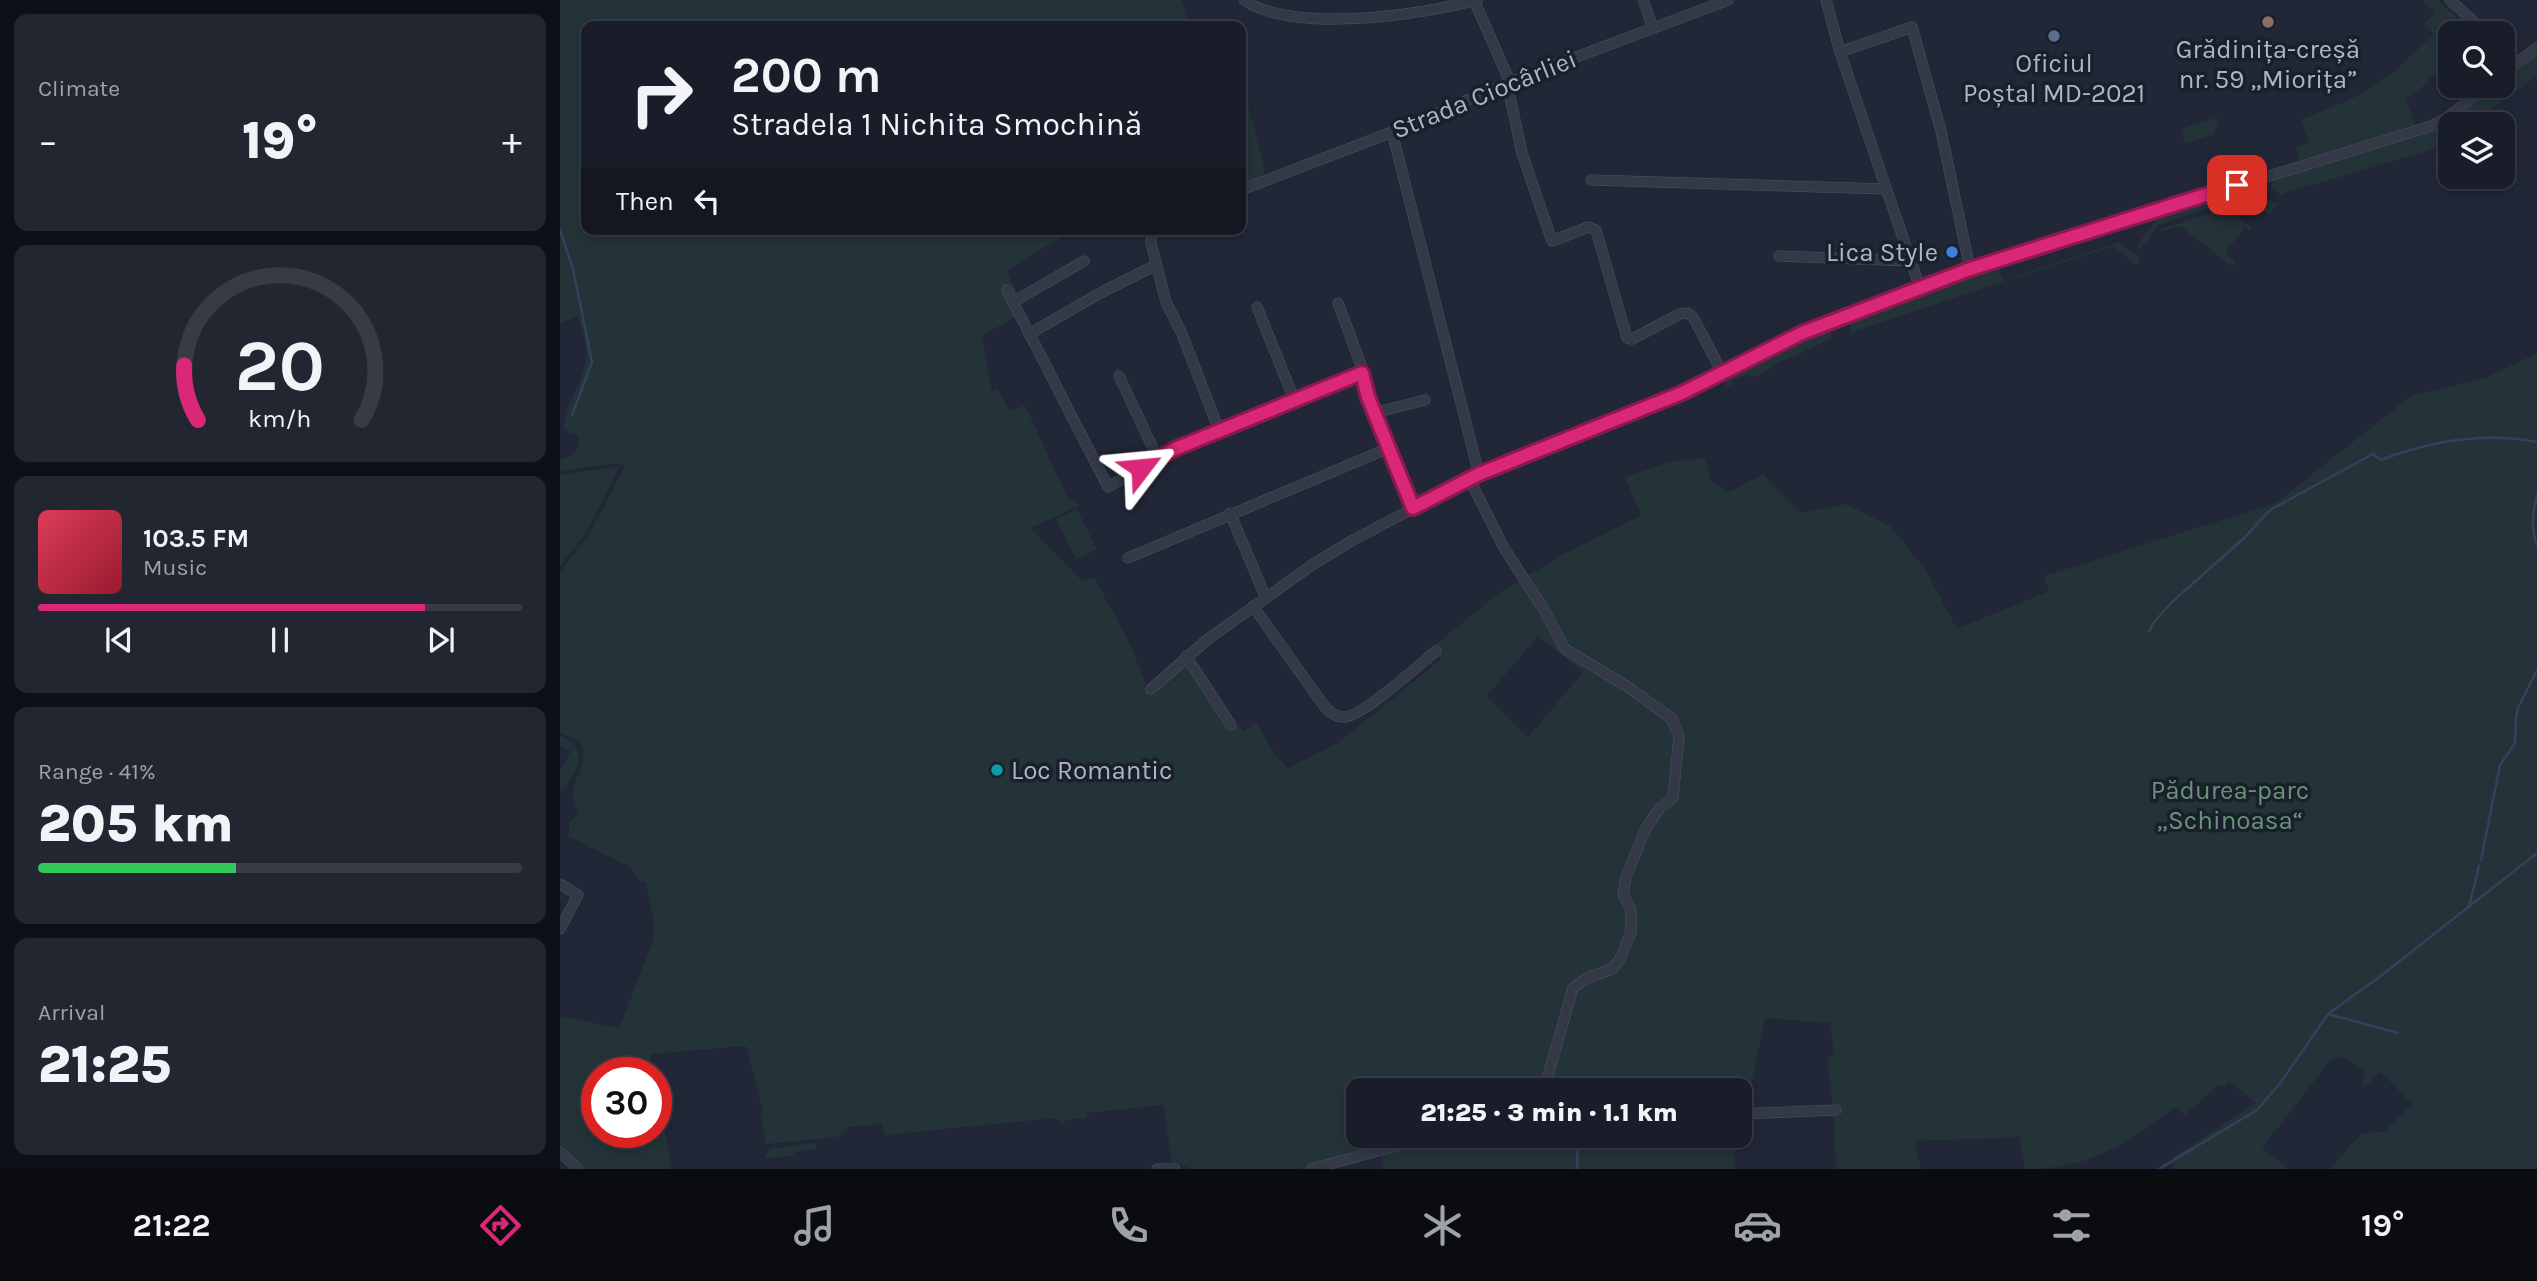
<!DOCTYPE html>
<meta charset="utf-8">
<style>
body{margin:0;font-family:Karla,sans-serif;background:#222631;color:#f1f3f6;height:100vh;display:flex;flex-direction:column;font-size:26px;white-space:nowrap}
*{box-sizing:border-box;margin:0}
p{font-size:23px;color:#9fa2a8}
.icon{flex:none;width:38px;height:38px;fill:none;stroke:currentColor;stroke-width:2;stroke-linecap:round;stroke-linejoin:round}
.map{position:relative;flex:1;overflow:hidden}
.sheet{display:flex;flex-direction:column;gap:14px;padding:14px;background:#0e1017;width:560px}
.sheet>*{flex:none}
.hud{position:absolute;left:21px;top:21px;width:665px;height:214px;border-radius:14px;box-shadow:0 4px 10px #0003,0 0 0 2px #373b46;background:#191d29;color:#f1f3f6;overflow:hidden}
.fabs{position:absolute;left:1878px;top:21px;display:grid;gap:14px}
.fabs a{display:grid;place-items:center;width:77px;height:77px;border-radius:14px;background:#191d29;box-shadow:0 4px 10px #0003,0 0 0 2px #373b46;font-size:35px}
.speed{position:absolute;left:21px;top:1057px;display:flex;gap:14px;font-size:35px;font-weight:700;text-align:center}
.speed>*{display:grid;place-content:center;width:91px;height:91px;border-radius:50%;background:#191d29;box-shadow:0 4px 10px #0003,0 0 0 2px #373b46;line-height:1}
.speed .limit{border:10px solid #d22;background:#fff;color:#111}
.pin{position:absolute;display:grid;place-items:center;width:60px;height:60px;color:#fff;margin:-30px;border-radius:14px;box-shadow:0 4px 10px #0006}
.me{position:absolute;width:77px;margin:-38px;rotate:61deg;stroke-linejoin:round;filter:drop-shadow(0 0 5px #0008)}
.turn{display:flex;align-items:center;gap:24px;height:147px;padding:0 35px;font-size:32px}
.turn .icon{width:91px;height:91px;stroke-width:2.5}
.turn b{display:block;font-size:49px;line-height:60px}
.then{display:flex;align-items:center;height:66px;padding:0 35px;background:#0003;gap:14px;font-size:26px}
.big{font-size:52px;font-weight:800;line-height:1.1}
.sheet .tile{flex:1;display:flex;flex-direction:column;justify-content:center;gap:10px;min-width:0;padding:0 24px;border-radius:14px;background:#222631}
.sheet .dial{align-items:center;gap:0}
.dial svg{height:182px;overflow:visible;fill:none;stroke:#373b46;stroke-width:7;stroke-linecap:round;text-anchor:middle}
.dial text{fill:#f1f3f6;stroke:none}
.song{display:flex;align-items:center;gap:21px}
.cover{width:84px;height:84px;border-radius:10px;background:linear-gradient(135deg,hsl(350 70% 55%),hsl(350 70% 35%))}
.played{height:7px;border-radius:4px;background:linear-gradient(90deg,#db2777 80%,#373b46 80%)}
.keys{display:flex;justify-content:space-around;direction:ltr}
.heat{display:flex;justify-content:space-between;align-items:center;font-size:38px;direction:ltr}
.charge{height:10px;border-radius:5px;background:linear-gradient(90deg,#34c759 41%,#373b46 0)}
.trip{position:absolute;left:786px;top:1078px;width:406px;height:70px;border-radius:14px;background:#191d29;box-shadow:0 4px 10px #0003,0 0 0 2px #373b46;font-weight:800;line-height:70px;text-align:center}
.dock{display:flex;height:112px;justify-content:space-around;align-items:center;background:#0a0c10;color:#9fa2a8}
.dock .icon{width:49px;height:49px}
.dock .on{color:#db2777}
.dock b{font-size:32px;color:#f1f3f6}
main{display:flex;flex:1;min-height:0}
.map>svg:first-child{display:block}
.green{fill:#233338;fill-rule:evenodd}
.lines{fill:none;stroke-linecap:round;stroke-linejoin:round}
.stream{stroke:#35405e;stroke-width:2.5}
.street-casing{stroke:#4f5462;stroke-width:11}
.street{stroke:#343948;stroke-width:10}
.route-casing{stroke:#8e194d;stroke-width:18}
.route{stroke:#db2777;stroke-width:12}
.education-dot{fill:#8d6e63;stroke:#1a1f2c;stroke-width:2.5}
.service-dot{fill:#5c6f8a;stroke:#1a1f2c;stroke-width:2.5}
.shop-dot{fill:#3f7fe0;stroke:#1a1f2c;stroke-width:2.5}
.culture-dot{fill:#0f9aa8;stroke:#1a1f2c;stroke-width:2.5}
.labels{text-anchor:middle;stroke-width:7;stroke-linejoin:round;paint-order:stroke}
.poi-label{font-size:26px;fill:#aeb4c4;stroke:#1a1f2c}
.street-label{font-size:26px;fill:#aeb4c4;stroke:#1a1f2c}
.park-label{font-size:26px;fill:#679477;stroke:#1a1f2c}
</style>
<main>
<section class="sheet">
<div class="tile"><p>Climate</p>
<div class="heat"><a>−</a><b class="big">19°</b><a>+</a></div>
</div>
<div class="tile dial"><svg viewBox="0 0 100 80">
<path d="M14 69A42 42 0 1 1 86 69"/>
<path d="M14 69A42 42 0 0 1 8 45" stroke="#db2777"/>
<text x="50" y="56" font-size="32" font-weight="700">20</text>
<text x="50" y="72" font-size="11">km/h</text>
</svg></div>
<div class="tile">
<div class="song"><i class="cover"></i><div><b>103.5 FM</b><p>Music</p></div></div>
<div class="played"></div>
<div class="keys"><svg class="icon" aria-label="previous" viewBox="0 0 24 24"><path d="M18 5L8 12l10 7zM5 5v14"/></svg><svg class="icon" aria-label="pause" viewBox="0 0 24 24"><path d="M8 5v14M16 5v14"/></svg><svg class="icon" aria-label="next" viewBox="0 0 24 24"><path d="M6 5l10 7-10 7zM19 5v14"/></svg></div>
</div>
<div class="tile"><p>Range · 41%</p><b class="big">205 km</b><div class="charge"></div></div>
<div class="tile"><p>Arrival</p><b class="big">21:25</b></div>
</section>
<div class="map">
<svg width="1977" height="1169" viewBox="0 0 1977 1169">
<rect width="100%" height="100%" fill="#212737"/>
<g class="green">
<path d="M0,0h622l8,26h-604v203h489l-69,42 11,21 -11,7 9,18 -33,19 10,55 5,-2 13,22 15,-6 42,92 14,8 -50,23 52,54 11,-5 36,67 16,41 8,10 33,-33 43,68 9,-5 5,6 12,-9 18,31 14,15 53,-27 100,-82 -6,-14 61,-50 64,-39 81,-41 -16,-38 45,-15 35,-4 6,22 18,12 34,-18 39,39 44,-9 44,22 35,43 32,60 92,-38 -5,-15 232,-73 135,-107 74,-18 52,-25v816h-208l32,-35 24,-3 27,-27 -31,-32 -16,14 -4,-3 3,-6 -1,-6 -20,-14 -14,5 -67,86 27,21h-116l-1,-11 84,-55 -27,-22 -4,4h-6l-34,30 -10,-8c-50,38 -85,62 -150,62l-6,-33 -14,2 -91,3 7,28h-85l-3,-62 -6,-50 7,-2 -4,-32 -65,-5 -19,93 -6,-1v-20h-382v46h52l-111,33h-106l-21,-7 -9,-57 -76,8v5l-19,2 -7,4 -4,-6 -173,17 -2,-11 -33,3 -12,10 -71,7 -6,-29 3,-4 -17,-65 -96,8 1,19h-54v59h59v-36h4l11,73h-88l-23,-21v-132l59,12 34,-87 1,-19 -8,-39 -8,-3 -7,-12 -62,-32v-14l9,-7c-2,-8 -6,-12 -5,-21 1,-20 18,-32 6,-53l-19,-9v-160l30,-39 35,-67 -8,-3 -57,8v-11l15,-6 5,-15 -4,-6 -6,2 -1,-5h-5c1,-26 18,-45 22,-70 2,-13 -5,-30 -8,-44l-18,7zM978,636l45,36 -55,65 -41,-41z"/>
<polygon points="1863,0 1878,0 1910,30 1907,33 1890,33 1890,58 1861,88 1846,99 1855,125 1740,161 1736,148 1749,143 1741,120 1793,98 1834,72 1874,34 1864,23 1875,13"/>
<polygon points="1977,54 1977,76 1910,124 1890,124 1890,139 1877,148 1725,193 1722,196 1710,187 1713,179 1870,132 1901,113 1936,86 1942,86 1943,81"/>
<polygon points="681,77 688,79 685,92 705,170 700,179 681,187"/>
<polygon points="1655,118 1658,120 1654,134 1627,143 1624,142 1621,129"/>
<polygon points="1700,196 1717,204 1710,214 1703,210 1697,218 1690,208 1693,199"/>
<polygon points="1650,198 1662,204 1598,225 1581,249 1577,246 1600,213"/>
<polygon points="1668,208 1691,227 1690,231 1685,227 1665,253 1675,262 1672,266 1620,226 1599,232 1601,229"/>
<polygon points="1559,242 1581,259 1577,265 1552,247 1450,279 1449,278"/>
<polygon points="1434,265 1438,266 1444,281 1290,333 1291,325 1299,313"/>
<polygon points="1264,326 1271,333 1272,339 1211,366 1209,370 1191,378 1189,374 1174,380 1175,384 1166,387 1165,379 1171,373"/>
<polygon points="59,468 25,534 0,566 0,475 28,470"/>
<polygon points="517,509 537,549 516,559 496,519"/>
<polygon points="0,736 15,743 20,761 7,786 0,793 0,770 11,751 0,745"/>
<polygon points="887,1136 1176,1136 1175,1169 823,1169 821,1153"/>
<polygon points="256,1143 256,1149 234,1152 233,1156 205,1158 210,1149"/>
</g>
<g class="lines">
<g class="stream">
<polyline points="0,230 13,269 32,362 12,415"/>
<path d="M1977,495c-4,17 -7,33 0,50"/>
<path d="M1589,631l5,-9 18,-20 72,-64 26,-28 103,-56 8,6c50,-19 103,-28 156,-18"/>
<polyline points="1921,860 1940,765 1955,743 1956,718 1958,708 1977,670"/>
<polyline points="1909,907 1919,866"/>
<polyline points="1768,1014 1838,1033"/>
<polyline points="1017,1169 1018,1136"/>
<polyline points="1599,1169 1697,1110 1721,1082 1768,1014 1822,975 1977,853"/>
</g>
<g class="street-casing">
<g id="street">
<path d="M684,0c49,34 177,15 233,0"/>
<polyline points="914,0 950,82 949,92 962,153 992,241 1029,227 1036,230 1067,338 1072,339 1120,314 1128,313 1133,317 1163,374"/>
<polyline points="1083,0 1093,28"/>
<polyline points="1266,0 1280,52"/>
<polyline points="1890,0 1926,33"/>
<polyline points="1942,49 1957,63"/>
<polyline points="1942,74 1977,48"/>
<polyline points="832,132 919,474"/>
<polyline points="1031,180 1326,189"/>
<polyline points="681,190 832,132 950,82 1168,0"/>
<polyline points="592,229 591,243 606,302 622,334 659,430"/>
<polyline points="1219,256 1351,261"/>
<polyline points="1360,288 1280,52 1352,27 1381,131 1410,269"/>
<polyline points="447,290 548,487 617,448 802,373"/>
<polyline points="453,302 524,261"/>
<polyline points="778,303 801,365 802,380 853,508"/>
<polyline points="697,307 734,399"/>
<polyline points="469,334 542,292 596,265"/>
<polyline points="559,376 598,459"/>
<polyline points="814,413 865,400"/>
<polyline points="909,478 944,548 984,610 1005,649 1068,687 1112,719 1119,737 1113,798 1100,808 1086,828 1066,877 1063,894 1071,910 1071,932 1060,959 1052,969 1027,978 1013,988 984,1090"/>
<polyline points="670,513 705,596"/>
<polyline points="568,558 829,448"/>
<path d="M693,606l69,97c5,7 12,14 22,14 18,0 75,-52 92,-66"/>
<polyline points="626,656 671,725"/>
<polyline points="591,689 648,639 752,565 793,540 919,474 1122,393 1242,333 1410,269 1871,126 1885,119 1928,86"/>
<polyline points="0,884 18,895 0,929"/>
<polyline points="1180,1114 1276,1110"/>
<polyline points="0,1152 18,1169"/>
<polyline points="597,1169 615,1169"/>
<polyline points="751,1169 873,1136"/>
</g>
</g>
<use href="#street" class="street"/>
</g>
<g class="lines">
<g class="route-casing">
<polyline id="route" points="581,468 617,448 802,373 808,397 853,508 919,474 1122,393 1242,333 1410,269 1677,185"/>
</g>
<use href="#route" class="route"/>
</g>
<circle class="education-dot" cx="1708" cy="22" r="7"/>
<circle class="service-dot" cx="1494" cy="36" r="7"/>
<circle class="shop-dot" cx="1392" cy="252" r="7"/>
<circle class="culture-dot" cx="437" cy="770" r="7"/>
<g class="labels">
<g class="poi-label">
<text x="1708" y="58">Grădinița-creșă<tspan x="1708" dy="30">nr. 59 „Miorița”</tspan></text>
<text x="1494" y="72">Oficiul<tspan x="1494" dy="30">Poștal MD-2021</tspan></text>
<text x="1378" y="261" text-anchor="end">Lica Style</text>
<text x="451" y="779" text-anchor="start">Loc Romantic</text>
</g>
<g class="street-label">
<text transform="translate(924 94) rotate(-22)" y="9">Strada Ciocârliei</text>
</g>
<g class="park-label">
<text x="1670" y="799">Pădurea-parc<tspan x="1670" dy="30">„Schinoasa“</tspan></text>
</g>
</g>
</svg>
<div class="fabs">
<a><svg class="icon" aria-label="search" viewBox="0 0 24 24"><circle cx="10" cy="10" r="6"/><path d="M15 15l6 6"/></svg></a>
<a><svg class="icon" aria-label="layers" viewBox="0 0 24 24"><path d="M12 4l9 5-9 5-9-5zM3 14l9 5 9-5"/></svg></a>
</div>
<div class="speed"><div class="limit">30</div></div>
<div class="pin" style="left:1677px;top:185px;background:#d93025"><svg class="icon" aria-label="arrive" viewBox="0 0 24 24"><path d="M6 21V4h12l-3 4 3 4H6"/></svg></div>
<svg class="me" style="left:581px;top:468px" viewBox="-20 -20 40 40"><path d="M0-17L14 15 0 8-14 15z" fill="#db2777" stroke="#fff" stroke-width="4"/></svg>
<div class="trip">21:25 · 3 min · 1.1 km</div>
<div class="hud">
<div class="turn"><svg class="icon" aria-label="right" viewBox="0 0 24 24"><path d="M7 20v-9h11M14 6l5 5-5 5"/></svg><div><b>200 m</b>Stradela 1 Nichita Smochină</div></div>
<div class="then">Then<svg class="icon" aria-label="left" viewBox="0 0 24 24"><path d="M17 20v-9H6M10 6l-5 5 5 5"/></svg></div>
</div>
</div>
</main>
<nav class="dock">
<b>21:22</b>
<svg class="icon on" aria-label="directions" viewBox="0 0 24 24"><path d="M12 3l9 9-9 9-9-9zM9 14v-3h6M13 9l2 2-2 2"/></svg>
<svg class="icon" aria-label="music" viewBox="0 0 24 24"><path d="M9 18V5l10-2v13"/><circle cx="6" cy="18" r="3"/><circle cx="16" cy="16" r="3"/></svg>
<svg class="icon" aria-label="phone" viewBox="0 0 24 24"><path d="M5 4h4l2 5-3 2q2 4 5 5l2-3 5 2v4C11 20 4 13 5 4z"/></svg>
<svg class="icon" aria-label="climate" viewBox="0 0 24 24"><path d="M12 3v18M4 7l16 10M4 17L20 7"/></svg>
<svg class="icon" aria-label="car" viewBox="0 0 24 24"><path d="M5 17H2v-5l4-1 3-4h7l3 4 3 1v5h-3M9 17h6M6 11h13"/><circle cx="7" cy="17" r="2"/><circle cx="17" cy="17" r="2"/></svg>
<svg class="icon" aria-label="filters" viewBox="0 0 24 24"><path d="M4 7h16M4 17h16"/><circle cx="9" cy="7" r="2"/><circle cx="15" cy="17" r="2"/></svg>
<b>19°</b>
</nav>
